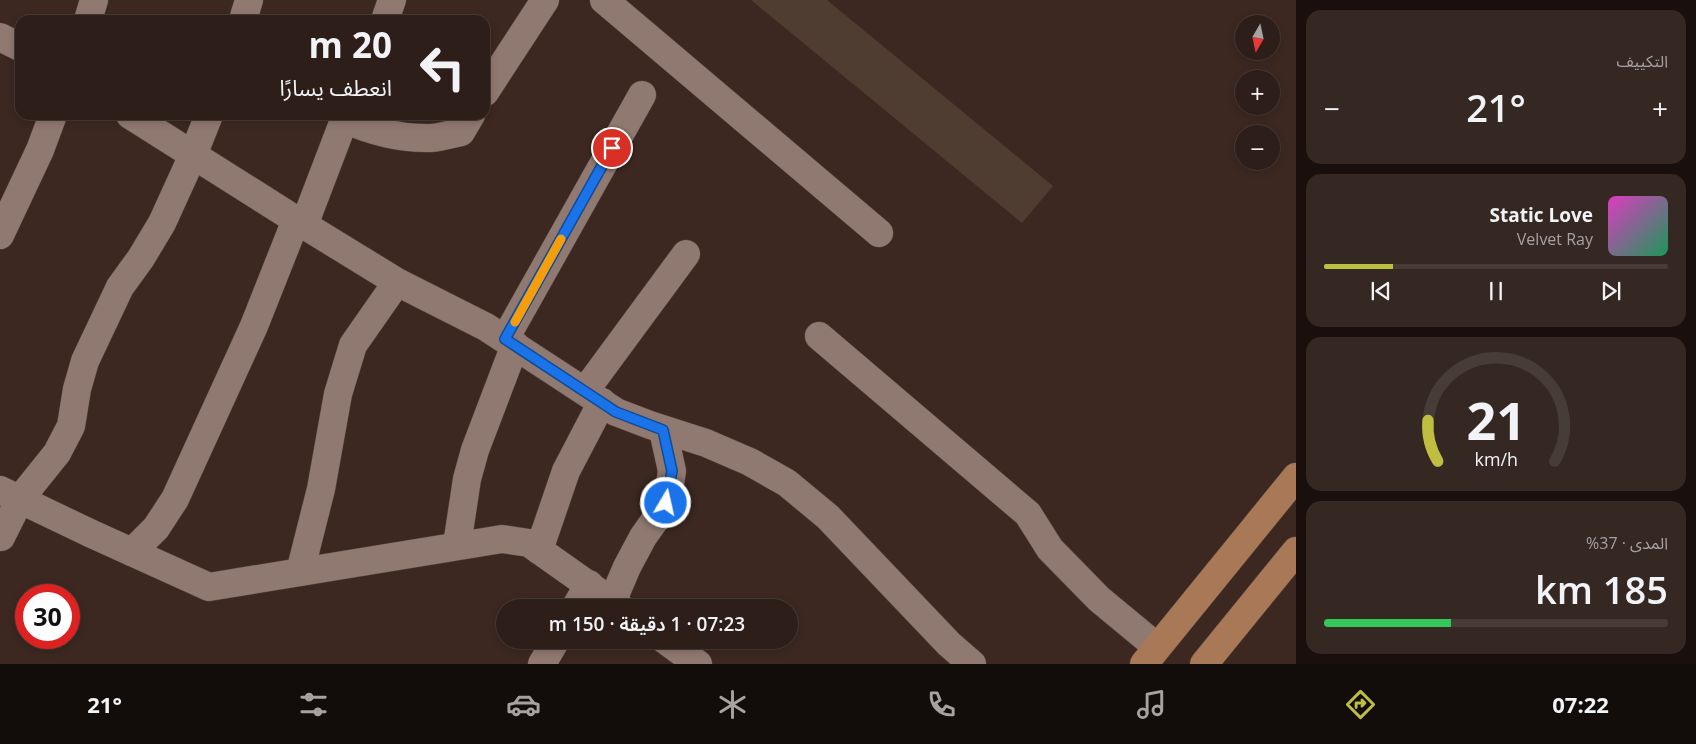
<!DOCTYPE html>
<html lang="ar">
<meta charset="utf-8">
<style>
body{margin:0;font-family:"Open Sans","Noto Sans Arabic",sans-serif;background:#352722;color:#f1f3f6;direction:rtl;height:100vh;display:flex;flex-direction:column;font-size:19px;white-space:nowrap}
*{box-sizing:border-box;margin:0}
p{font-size:16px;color:#a7a2a2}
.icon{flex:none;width:28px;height:28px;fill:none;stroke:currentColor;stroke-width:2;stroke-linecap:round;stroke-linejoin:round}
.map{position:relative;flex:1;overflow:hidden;direction:ltr}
.side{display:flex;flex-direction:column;gap:10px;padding:10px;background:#19100e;width:400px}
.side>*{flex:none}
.top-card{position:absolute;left:15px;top:15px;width:475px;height:105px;border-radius:15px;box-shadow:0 2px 8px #0003,0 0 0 1px #483c38;direction:rtl;background:#2d1e19;color:#f1f3f6;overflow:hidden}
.needle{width:32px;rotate:189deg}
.buttons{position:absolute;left:1235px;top:15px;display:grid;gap:10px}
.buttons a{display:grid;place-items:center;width:45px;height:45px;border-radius:50%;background:#2d1e19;box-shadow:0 2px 8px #0003,0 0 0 1px #483c38;font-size:25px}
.speed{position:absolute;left:15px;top:584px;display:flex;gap:10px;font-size:25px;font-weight:700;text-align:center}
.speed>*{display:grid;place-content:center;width:65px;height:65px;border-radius:50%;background:#2d1e19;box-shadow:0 2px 8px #0003,0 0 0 1px #483c38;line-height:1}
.speed .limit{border:8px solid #d22;background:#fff;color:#111}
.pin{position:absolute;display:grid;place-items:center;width:42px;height:42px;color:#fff;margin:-21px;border:2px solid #fff;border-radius:50%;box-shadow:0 1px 5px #0007}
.me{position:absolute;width:55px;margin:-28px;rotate:9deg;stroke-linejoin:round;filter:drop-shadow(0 0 4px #0008)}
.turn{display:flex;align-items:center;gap:18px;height:105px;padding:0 15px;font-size:22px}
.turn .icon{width:65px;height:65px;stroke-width:2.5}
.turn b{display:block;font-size:35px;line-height:42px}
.big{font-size:38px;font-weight:600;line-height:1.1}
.side .card{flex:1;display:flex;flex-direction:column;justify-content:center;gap:8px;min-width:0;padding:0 18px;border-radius:15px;background:#352722}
.side .dial{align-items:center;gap:0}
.dial svg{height:130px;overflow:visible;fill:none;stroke:#483c38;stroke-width:7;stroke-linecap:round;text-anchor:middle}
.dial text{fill:#f1f3f6;stroke:none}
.song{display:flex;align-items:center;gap:15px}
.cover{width:60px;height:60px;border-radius:8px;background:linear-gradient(135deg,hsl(310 70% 55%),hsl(150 70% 35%))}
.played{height:5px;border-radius:2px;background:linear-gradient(90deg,#bfbe41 20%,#483c38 20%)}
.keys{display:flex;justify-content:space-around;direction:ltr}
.heat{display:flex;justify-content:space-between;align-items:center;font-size:28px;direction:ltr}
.charge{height:8px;border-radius:4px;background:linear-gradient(90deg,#34c759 37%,#483c38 0)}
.trip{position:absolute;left:496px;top:599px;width:302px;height:50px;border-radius:25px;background:#2d1e19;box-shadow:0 2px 8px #0003,0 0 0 1px #483c38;font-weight:600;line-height:50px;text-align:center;direction:rtl}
.dock{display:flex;height:80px;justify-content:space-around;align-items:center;background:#120c0a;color:#a7a2a2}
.dock .icon{width:35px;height:35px}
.dock .current{color:#bfbe41}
.dock b{font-size:22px;color:#f1f3f6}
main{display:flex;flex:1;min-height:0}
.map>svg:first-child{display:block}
.building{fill:#4f3d31}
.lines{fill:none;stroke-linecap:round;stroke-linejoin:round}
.minor-casing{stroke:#55453f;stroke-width:29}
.major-casing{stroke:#55453f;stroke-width:29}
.minor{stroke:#907970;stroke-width:28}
.major{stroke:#a97857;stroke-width:28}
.route-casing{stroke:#114b97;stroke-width:12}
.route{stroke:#1a73e8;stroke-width:9}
.slow{stroke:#f59e0b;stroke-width:9}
</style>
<main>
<section class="side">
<div class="card"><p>التكييف</p>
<div class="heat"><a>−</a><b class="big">21°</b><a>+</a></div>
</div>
<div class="card">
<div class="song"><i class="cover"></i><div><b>Static Love</b><p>Velvet Ray</p></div></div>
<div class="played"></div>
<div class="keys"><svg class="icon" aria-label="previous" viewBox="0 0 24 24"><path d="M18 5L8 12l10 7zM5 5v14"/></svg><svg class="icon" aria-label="pause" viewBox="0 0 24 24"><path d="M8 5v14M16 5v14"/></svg><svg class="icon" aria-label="next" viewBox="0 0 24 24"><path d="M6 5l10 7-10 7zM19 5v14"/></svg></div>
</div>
<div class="card dial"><svg viewBox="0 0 100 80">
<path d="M14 69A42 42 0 1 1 86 69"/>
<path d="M14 69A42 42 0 0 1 8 44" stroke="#bfbe41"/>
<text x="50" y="56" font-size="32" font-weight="700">21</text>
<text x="50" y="72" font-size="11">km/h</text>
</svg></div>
<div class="card"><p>المدى · 37%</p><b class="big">185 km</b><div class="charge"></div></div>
</section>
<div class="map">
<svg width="1296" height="664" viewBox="0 0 1296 664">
<rect width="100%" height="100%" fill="#3c2821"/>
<polygon class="building" points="751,0 827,0 1053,186 1022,223"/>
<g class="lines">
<g class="minor-casing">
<g id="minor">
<polyline points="604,0 879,233"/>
<polyline points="88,20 94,0"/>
<polyline points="243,20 249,0"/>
<polyline points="385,20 392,0"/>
<polyline points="0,37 20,47"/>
<polyline points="485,92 545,0"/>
<polyline points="130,115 296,220 397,282 486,327 616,412 650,425 706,443 750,462 787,483 828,517 949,644 972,664"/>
<path d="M344,119c27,12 57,20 87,19 10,-1 21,-4 30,-6l10,-17"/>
<polyline points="304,225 346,115"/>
<polyline points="0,235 40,150 53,115"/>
<polyline points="819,336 1028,514 1050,549 1099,599 1157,647"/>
<polyline points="505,339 642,95"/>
<polyline points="585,391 686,254"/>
<polyline points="0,490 92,534 209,587 502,539 529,543 621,608"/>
<polyline points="1,537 20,499 57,453 71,426 77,389 85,361 120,287 141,258 162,223 193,155 209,115"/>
<polyline points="457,545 467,479 475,450 515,345"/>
<polyline points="539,550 566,471 602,402"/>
<polyline points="132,552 156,528 175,499 254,326 296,220"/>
<polyline points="300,572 321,489 338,394 353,345 397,282"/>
<polyline points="612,602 627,567 643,537 667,503 672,471 663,430"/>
<polyline points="575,608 589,584"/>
<polyline points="665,640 698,664"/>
<polyline points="542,664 556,640"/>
</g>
</g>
<g class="major-casing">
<g id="major">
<polyline points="1144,664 1296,477"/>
<polyline points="1204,664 1296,551"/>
</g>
</g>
<use href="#minor" class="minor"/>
<use href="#major" class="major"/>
</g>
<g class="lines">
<g class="route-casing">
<polyline id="route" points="612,148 505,339 616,412 663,430 672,471 666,503"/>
</g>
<use href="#route" class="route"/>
<polyline class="slow" points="515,322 561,239"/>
</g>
</svg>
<div class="buttons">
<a><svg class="needle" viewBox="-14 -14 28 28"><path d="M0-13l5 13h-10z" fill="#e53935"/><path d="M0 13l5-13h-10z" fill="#a7a2a2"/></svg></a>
<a>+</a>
<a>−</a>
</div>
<div class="speed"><div class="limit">30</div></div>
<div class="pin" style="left:612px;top:148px;background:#d93025"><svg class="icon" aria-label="arrive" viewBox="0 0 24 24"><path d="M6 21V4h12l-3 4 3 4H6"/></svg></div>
<svg class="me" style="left:666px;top:503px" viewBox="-20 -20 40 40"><circle r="17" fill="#1a73e8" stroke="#fff" stroke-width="3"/><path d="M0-11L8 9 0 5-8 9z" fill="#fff"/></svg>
<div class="trip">07:23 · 1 دقيقة · 150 m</div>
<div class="top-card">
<div class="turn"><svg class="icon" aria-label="left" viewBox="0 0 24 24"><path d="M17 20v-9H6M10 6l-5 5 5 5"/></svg><div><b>20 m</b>انعطف يسارًا</div></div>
</div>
</div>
</main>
<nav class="dock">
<b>07:22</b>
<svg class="icon current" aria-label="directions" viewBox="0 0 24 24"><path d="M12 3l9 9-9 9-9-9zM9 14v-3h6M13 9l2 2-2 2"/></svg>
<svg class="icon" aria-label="music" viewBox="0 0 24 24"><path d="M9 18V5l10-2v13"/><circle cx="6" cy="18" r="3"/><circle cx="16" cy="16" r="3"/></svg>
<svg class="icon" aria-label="phone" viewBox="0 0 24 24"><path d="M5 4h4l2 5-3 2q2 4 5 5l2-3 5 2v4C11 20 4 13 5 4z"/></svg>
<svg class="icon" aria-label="climate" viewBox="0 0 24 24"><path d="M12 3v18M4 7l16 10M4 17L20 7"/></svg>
<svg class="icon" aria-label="car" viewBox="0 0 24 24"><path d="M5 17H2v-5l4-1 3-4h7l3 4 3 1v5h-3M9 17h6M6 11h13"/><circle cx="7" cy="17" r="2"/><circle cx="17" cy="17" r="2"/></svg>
<svg class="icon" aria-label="filters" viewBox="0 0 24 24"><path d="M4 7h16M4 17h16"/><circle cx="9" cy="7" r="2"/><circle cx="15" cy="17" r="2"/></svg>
<b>21°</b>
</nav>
